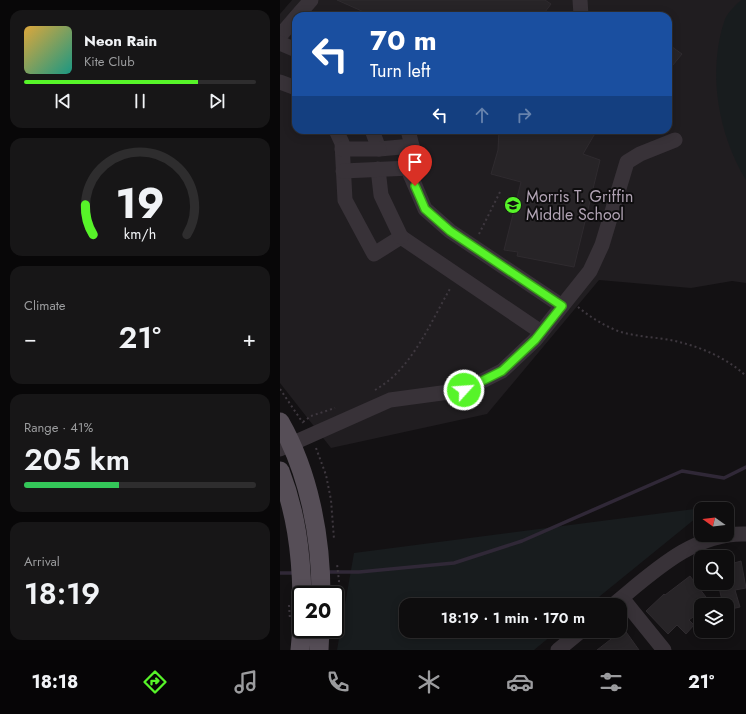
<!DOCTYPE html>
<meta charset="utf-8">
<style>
body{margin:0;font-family:Jost,sans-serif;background:#171617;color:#f1f3f6;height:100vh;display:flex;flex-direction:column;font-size:15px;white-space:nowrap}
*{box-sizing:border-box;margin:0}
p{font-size:13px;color:#9b9c9e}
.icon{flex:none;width:22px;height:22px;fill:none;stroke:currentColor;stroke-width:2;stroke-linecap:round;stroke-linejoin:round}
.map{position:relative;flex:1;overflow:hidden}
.side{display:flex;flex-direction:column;gap:10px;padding:10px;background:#080708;width:280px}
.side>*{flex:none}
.hud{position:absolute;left:12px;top:12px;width:380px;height:122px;border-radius:12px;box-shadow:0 2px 10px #0003,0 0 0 1px #2e2d2e;background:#1a4fa0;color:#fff;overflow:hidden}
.needle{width:26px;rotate:284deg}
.tools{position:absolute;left:414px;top:502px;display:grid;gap:8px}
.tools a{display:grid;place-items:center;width:40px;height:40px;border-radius:8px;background:#0e0d0e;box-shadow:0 2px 10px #0003,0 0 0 1px #2e2d2e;font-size:20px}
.speed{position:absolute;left:12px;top:586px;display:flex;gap:8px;font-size:20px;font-weight:700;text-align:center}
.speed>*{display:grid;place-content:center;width:52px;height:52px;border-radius:50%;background:#0e0d0e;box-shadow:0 2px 10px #0003,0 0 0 1px #2e2d2e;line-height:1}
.speed .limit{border:2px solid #111;border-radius:6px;background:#fff;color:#111}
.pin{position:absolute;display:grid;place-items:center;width:34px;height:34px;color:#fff;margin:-41px -17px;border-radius:50% 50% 50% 0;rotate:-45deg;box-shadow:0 0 4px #0007}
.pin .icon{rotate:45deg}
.me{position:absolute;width:44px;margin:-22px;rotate:64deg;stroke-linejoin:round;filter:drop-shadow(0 0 3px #0008)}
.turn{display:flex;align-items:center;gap:14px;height:84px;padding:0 12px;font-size:18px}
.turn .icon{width:52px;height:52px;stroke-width:2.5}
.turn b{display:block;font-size:28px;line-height:34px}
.lanes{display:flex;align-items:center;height:38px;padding:0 12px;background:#0003;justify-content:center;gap:20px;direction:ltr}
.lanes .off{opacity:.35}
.big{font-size:30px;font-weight:600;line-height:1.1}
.side .card{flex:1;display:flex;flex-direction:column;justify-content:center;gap:6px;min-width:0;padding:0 14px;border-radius:12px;background:#171617}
.side .dial{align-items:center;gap:0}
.dial svg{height:104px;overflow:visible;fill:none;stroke:#2e2d2e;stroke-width:7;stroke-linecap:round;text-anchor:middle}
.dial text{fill:#f1f3f6;stroke:none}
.song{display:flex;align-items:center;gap:12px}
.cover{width:48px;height:48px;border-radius:6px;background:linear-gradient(135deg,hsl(40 70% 55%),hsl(170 70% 35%))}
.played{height:4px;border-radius:2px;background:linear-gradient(90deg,#57f429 75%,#2e2d2e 75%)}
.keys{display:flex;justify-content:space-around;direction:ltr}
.heat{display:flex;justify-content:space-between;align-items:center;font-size:22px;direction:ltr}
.charge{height:6px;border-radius:3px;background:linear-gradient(90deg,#34c759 41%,#2e2d2e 0)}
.trip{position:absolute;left:119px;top:598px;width:228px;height:40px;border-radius:12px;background:#0e0d0e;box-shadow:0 2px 10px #0003,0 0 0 1px #2e2d2e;font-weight:600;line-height:40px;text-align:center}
.dock{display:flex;height:64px;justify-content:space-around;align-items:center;background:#060506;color:#9b9c9e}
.dock .icon{width:28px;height:28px}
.dock .current{color:#57f429}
.dock b{font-size:18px;color:#f1f3f6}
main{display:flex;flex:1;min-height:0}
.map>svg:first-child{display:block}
.built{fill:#201d20;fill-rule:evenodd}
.green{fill:#181c1e}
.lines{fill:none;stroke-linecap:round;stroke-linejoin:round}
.stream{stroke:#302837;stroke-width:3.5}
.building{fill:#272427;stroke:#2f2b2f}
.path{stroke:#3e383f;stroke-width:2;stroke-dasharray:2 3;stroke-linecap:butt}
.minor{stroke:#383238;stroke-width:15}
.major{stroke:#564e57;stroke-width:19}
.route-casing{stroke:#399f1b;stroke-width:10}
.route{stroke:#57f429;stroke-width:7}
.labels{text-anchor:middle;stroke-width:4;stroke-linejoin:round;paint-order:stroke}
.poi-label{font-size:16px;fill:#b1a3b4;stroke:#0e0d0e;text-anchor:start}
</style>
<main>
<section class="side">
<div class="card">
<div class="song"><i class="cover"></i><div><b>Neon Rain</b><p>Kite Club</p></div></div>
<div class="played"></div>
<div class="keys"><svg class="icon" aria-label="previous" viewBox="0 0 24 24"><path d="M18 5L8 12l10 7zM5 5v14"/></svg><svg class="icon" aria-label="pause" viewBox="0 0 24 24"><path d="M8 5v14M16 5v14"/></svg><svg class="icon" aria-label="next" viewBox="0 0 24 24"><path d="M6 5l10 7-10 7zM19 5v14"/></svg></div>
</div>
<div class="card dial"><svg viewBox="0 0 100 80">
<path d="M14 69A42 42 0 1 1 86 69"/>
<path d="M14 69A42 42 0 0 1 8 46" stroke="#57f429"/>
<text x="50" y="56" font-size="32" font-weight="700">19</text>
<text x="50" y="72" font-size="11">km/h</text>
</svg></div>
<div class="card"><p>Climate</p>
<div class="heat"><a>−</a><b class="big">21°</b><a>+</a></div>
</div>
<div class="card"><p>Range · 41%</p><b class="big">205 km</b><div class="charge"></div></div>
<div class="card"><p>Arrival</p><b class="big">18:19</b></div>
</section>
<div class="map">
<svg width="466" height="650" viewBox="0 0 466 650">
<rect width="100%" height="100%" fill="#131113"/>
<path class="built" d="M12,0h454v283l-14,-2 -41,7 -92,-8 -112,134 -156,34 -51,-65v-369zM16,16h372v114h-372z"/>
<g class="green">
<path d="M461,0h5v180c-28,-46 -39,-109 -21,-161 3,-7 11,-14 16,-19z"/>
<polygon points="430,507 428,509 421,509 421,514 309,605 126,605 126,631 277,631 254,650 57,650 74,553"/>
</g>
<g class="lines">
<g class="stream">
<polyline points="47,572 79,572 174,563 242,541 402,471 444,478 466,467"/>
<polyline points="0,573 15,573"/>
</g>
</g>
<g class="building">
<polygon points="57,0 265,0 271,4 262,16 93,16"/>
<polygon points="388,44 402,54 388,71"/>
<polygon points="219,130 317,130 303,154 320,160 294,267 237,256 238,252 224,250 241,182 211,174 218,150"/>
<polygon points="461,561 466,588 455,590 460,607 447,610 447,605 443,605 438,583 447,583 447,565"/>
<polygon points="410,576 432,605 421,605 421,611 409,620 414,625 406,634 397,625 388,634 366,611 384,594 385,595"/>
<polygon points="344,629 359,650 317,650"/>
</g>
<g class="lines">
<g class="path">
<polyline points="199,234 221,190"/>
<path d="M298,307c12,10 25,18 40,24 18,6 39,6 57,10 26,6 52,17 71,35"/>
<polyline points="0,389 23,423"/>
<path d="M95,390c37,-21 55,-67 76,-103"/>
<polyline points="23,422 31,416 55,408"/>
<polyline points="36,448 46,475 51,500 54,539"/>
<polyline points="9,605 10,620"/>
<polyline points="56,627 59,581 57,564"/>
</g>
<g class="minor">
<polyline points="300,0 301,15"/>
<polyline points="17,16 31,0"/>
<polyline points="0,36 16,17"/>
<polyline points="0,43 16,50"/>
<polyline points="0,82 16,88"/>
<polyline points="56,130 62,143 65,200 94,254 121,237 261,332"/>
<polyline points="92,130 99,149 132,146"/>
<polyline points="128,130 132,146 130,174 145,209 170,231 282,306"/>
<polyline points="62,149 99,149"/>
<polyline points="98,169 101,195 121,237"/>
<polyline points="63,171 130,168"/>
<polyline points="0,449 110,400 184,390 222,371 255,340 310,271 322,245 347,162 360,154 395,140"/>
<polyline points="342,598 384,650"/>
<path d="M333,605c38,-31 80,-73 133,-71"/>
<polyline points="278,650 301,631"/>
</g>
<g class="major">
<path d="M0,422c29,51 41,114 41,173"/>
<path d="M0,471c16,41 21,81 22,124"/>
<polyline points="20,650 22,629"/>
<polyline points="39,650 40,629"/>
</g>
</g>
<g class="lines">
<g class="route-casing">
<polyline id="route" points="135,186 145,209 170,231 282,306 255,340 222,371 184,390"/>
</g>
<use href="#route" class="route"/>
</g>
<defs>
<g id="school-disc" transform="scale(0.9)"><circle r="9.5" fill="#57f429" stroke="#0e0d0e"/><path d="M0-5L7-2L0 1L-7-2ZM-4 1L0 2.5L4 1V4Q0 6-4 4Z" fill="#111"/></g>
</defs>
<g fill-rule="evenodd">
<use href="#school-disc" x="233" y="205"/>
</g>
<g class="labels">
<g class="poi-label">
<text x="246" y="202">Morris T. Griffin<tspan x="246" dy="18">Middle School</tspan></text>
</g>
</g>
</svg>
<div class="tools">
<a><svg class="needle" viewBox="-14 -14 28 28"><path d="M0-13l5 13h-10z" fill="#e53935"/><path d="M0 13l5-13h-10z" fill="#9b9c9e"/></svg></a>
<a><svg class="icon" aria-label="search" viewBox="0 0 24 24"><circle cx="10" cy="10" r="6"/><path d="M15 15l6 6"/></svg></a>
<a><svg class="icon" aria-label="layers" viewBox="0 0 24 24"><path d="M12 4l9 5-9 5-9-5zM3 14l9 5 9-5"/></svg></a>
</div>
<div class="speed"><div class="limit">20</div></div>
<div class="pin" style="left:135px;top:186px;background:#d93025"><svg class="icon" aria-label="arrive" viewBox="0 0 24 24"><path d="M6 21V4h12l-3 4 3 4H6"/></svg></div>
<svg class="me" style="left:184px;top:390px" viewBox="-20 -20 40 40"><circle r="17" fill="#57f429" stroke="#fff" stroke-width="3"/><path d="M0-11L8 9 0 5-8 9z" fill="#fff"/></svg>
<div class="trip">18:19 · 1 min · 170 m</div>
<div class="hud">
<div class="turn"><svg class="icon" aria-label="left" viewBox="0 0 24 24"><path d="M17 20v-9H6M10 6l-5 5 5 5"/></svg><div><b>70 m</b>Turn left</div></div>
<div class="lanes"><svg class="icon" aria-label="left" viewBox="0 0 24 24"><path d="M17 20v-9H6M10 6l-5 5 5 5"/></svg><svg class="icon off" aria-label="ahead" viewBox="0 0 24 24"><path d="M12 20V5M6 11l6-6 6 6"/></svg><svg class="icon off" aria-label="right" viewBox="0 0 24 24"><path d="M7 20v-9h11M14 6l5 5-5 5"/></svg></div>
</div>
</div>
</main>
<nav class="dock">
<b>18:18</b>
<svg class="icon current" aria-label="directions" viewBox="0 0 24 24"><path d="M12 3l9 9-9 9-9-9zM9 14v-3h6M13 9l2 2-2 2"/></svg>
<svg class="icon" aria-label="music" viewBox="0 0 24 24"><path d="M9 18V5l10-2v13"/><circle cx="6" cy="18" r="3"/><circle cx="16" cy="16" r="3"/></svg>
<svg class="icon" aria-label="phone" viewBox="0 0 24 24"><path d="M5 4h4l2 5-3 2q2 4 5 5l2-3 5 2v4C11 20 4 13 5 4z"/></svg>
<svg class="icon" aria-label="climate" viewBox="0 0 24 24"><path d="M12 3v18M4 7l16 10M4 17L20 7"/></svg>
<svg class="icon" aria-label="car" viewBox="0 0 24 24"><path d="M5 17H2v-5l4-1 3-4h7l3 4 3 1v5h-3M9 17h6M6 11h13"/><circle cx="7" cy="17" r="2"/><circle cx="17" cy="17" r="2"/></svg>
<svg class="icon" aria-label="filters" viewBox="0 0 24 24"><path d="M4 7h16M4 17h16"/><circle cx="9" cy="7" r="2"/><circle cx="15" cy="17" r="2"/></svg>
<b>21°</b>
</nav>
